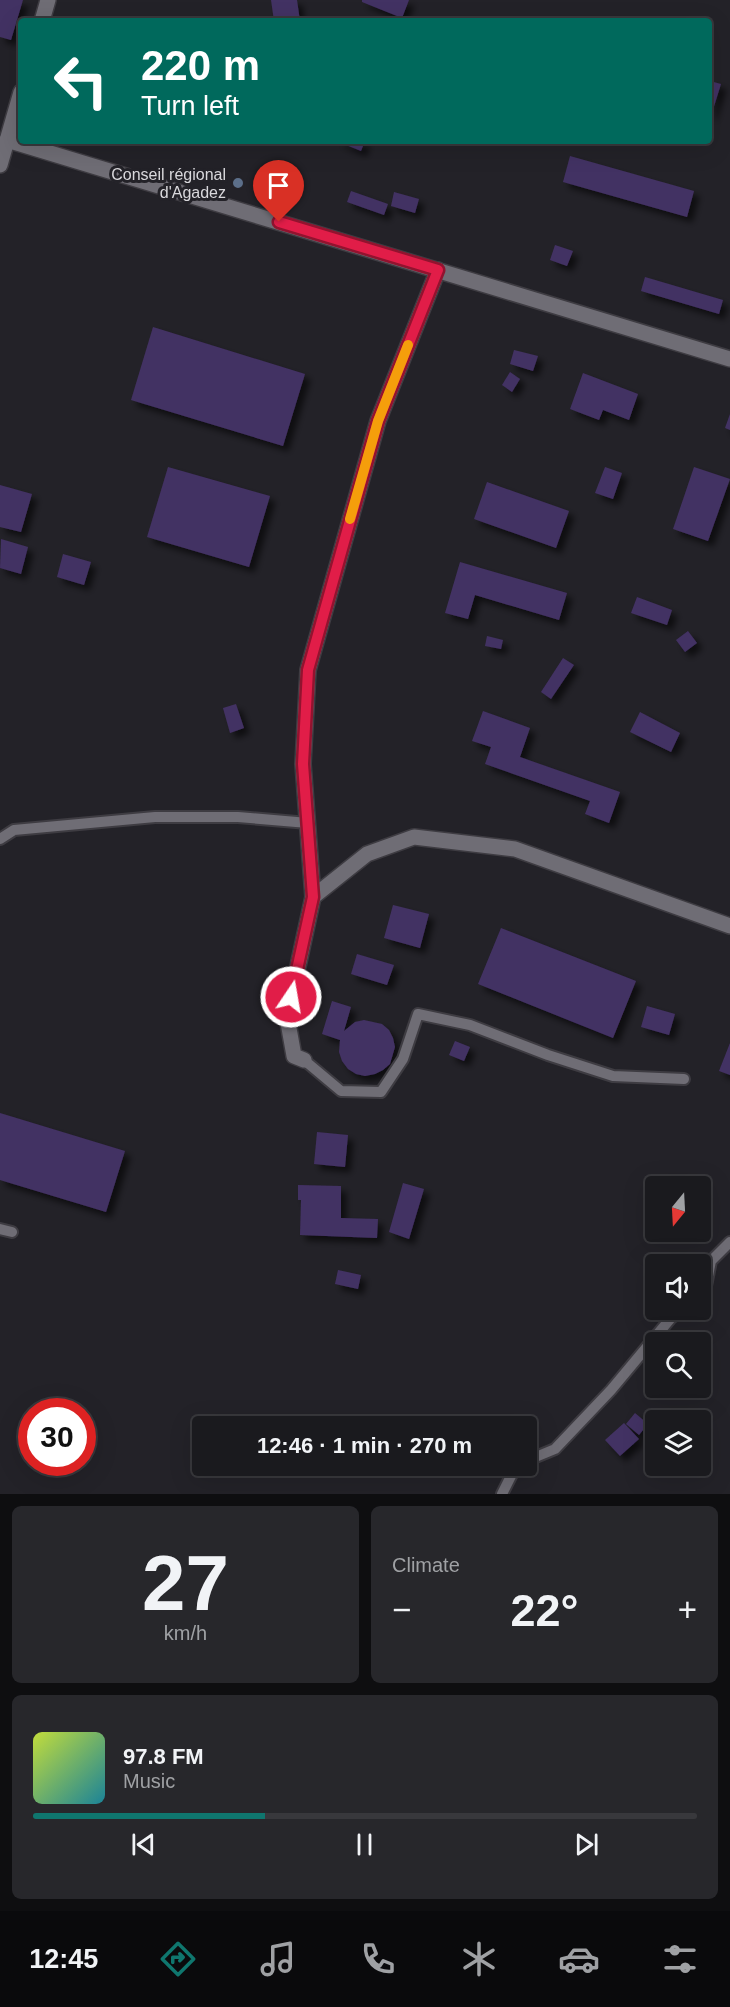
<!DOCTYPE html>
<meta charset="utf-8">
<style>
body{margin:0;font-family:Helvetica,sans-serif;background:#27272b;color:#f1f3f6;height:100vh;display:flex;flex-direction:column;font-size:22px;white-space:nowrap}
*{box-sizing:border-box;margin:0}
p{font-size:20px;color:#9fa1a4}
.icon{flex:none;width:33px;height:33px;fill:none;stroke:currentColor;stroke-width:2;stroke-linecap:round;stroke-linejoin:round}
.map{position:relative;height:1494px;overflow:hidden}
.drawer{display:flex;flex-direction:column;gap:12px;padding:12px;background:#0e0e10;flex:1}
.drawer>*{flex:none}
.top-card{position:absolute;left:18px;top:18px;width:694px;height:126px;border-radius:6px;box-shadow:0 6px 24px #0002,0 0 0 2px #38383c;background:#00695c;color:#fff;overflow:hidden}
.needle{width:39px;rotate:198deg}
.controls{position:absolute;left:645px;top:1176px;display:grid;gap:12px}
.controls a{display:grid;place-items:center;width:66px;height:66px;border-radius:6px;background:#1a1a1e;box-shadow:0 6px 24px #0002,0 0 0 2px #38383c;font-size:30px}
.speed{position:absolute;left:18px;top:1398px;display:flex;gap:12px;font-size:30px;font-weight:700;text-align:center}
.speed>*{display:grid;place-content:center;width:78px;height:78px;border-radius:50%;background:#1a1a1e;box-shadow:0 6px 24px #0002,0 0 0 2px #38383c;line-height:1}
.speed .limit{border:9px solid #d22;background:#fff;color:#111}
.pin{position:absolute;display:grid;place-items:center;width:51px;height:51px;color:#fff;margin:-62px -26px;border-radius:50% 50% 50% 0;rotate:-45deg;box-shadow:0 0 6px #0007}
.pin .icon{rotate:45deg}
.me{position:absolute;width:66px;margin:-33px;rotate:12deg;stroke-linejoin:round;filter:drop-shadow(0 0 4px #0008)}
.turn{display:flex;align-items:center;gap:21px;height:126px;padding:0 24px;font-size:27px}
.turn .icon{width:78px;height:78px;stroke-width:2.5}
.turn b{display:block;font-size:42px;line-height:51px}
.big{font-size:45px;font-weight:700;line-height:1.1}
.drawer .widget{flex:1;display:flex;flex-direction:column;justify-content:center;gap:9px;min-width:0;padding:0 21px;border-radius:9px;background:#27272b}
.drawer .dial{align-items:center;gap:0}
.dial b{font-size:78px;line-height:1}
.song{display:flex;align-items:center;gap:18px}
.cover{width:72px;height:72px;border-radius:9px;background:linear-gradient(135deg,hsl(70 70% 55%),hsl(190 70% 35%))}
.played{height:6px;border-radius:3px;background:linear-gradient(90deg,#0f766e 35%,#38383c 35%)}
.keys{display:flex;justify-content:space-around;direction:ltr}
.heat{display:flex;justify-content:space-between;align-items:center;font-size:33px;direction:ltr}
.drawer .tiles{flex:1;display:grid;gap:12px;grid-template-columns:1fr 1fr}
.widget:last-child{grid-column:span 2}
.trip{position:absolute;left:192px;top:1416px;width:345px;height:60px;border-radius:6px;background:#1a1a1e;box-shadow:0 6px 24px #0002,0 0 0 2px #38383c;font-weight:700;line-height:60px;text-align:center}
.menu{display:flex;height:96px;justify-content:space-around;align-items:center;background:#0a0a0c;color:#9fa1a4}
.menu .icon{width:42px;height:42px}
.menu .active{color:#0f766e}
.menu b{font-size:27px;color:#f1f3f6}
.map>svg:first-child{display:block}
.building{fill:#433164;filter:url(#shadow)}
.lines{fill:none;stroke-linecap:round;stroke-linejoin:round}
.service-casing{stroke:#3e3c42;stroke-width:14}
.minor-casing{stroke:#3e3c42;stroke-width:18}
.service{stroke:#6f6d75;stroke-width:10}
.minor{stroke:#6f6d75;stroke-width:15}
.route-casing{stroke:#92132f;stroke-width:15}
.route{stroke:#e11d48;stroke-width:10}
.slow{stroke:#f59e0b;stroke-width:10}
.service-dot{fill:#5c6f8a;stroke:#232228;stroke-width:2}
.labels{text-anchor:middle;stroke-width:6;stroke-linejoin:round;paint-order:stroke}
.poi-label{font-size:16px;fill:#d9d8dc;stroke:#232228;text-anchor:end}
</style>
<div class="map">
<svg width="730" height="1494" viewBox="0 0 730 1494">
<defs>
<filter id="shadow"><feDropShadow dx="5.5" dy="5.5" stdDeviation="3" flood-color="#0009"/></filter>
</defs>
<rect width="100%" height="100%" fill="#232228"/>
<g class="building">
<polygon points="0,0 23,0 11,40 0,37"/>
<polygon points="271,0 297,0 300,21 274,21"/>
<polygon points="362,0 409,0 402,18 362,2"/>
<polygon points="710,81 721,84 711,116 710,115"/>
<polygon points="336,141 365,141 361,151"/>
<polygon points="570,156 694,191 687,217 563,182"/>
<polygon points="351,191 388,204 384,215 347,202"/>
<polygon points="394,192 419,199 415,213 391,206"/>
<polygon points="555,245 573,251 567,266 550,260"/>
<polygon points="645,277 723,300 719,314 641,291"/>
<polygon points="153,327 305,374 283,446 131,400"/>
<polygon points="514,350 538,356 533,371 510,364"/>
<polygon points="510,372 520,379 512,392 502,385"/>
<polygon points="583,373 638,394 629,420 603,410 599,420 570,409"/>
<polygon points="730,414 730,430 725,428"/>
<polygon points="168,467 270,496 249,567 147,537"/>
<polygon points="605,467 622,473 613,499 595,493"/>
<polygon points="694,467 730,479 708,541 673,529"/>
<polygon points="487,482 569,511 556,548 474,519"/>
<polygon points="0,485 32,494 21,532 0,527"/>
<polygon points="1,539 28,547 21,574 0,568"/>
<polygon points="63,554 91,562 84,585 57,577"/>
<polygon points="460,562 567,593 559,620 475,595 468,619 445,613"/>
<polygon points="637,597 672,610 667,625 631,613"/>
<polygon points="688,631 697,643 685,652 676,640"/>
<polygon points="487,636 503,640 501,649 485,646"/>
<polygon points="563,658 574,665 551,699 541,692"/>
<polygon points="236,704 244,728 230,733 223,708"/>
<polygon points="483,711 530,728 520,757 620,792 609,823 585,814 590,801 485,764 491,747 472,741"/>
<polygon points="640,712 680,733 671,752 630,732"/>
<polygon points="393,905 429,914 420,948 384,938"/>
<polygon points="501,928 636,981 613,1038 478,984"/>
<polygon points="357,954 394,965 387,985 351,974"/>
<polygon points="332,1001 351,1007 344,1031 355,1022 364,1020 382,1024 389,1030 393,1038 395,1047 390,1064 383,1070 375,1074 365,1076 356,1074 348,1069 342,1061 339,1052 340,1040 322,1034"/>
<polygon points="647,1006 675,1014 669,1035 641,1027"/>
<polygon points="455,1041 470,1047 464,1061 449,1055"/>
<polygon points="730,1043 730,1075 719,1071"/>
<polygon points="0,1113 125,1151 106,1212 0,1180"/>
<polygon points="317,1132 348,1135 345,1167 314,1164"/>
<polygon points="403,1183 424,1189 409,1239 389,1232"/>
<polygon points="298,1185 341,1186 341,1218 378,1219 377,1238 300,1235 301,1200 298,1200"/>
<polygon points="338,1270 361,1275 358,1289 335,1284"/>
<polygon points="635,1413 648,1424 639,1435 626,1424"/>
<polygon points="624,1423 639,1439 620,1456 605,1440"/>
</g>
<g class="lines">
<g class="service-casing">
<g id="service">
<polyline points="0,839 14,830 155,817 238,817 308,823"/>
<polyline points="304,1060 341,1091 381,1092 403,1059 418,1014 470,1025 548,1055 613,1076 684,1079"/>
<polyline points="0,1229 12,1232"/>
<polyline points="700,1298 704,1296 711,1261 730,1242"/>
<polyline points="526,1461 555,1449 611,1390 671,1318 683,1310"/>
<polyline points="502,1494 516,1466"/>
</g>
</g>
<g class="minor-casing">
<g id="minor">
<polyline points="42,21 48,0"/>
<polyline points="7,140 730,359"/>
<polyline points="0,165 21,92"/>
<polyline points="313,897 367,854 414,837 515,849 730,926"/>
<polyline points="304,1060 294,1056 287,1017 313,897 303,764 308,670 378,421 438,270"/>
</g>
</g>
<use href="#service" class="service"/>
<use href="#minor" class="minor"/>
</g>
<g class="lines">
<g class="route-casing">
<polyline id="route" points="279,222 438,270 378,421 308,670 303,764 313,897 291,997"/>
</g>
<use href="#route" class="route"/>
<polyline class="slow" points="350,519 378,421 408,345"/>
</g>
<circle class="service-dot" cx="238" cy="183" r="6"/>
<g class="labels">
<g class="poi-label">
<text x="226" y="180">Conseil régional<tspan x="226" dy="18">d'Agadez</tspan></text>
</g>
</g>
</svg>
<div class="controls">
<a><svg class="needle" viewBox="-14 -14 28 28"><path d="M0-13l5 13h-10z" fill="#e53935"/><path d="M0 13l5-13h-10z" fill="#9fa1a4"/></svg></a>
<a><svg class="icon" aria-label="sound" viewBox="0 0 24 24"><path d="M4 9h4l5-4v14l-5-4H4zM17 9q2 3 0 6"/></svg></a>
<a><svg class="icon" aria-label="search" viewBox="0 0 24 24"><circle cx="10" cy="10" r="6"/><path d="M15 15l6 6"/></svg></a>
<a><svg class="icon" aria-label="layers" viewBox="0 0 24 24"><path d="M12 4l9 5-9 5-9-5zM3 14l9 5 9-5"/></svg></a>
</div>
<div class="speed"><div class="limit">30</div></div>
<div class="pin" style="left:279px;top:222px;background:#d93025"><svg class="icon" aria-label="arrive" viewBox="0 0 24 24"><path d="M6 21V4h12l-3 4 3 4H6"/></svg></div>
<svg class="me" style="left:291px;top:997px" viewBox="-20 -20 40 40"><circle r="17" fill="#e11d48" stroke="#fff" stroke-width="3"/><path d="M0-11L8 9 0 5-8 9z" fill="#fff"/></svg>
<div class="trip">12:46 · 1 min · 270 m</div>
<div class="top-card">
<div class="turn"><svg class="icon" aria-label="left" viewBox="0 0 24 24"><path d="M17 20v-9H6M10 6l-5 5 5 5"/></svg><div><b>220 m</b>Turn left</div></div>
</div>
</div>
<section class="drawer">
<div class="tiles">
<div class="widget dial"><b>27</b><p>km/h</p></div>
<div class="widget"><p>Climate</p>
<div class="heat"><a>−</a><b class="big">22°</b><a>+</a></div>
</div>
<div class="widget">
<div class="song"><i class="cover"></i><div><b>97.8 FM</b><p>Music</p></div></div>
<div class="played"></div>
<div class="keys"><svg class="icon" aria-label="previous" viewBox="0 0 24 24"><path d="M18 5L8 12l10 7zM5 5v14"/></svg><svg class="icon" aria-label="pause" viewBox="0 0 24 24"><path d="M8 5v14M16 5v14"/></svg><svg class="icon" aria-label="next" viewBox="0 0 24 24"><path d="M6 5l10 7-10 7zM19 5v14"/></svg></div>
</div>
</div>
</section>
<nav class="menu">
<b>12:45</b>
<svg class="icon active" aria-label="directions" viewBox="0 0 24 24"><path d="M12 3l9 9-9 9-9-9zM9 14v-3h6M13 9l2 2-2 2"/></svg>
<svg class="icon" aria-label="music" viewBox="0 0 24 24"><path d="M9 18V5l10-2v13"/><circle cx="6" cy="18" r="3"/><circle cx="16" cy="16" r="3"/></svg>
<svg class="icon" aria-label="phone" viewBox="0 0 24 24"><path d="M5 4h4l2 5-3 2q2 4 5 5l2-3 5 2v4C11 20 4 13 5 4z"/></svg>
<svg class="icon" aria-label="climate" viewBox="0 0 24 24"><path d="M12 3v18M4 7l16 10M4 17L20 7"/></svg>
<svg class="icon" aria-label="car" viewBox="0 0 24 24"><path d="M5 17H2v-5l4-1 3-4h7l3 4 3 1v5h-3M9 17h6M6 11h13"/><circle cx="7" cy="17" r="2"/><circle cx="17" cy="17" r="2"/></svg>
<svg class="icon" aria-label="filters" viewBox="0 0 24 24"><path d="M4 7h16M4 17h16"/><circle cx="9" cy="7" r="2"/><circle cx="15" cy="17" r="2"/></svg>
</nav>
